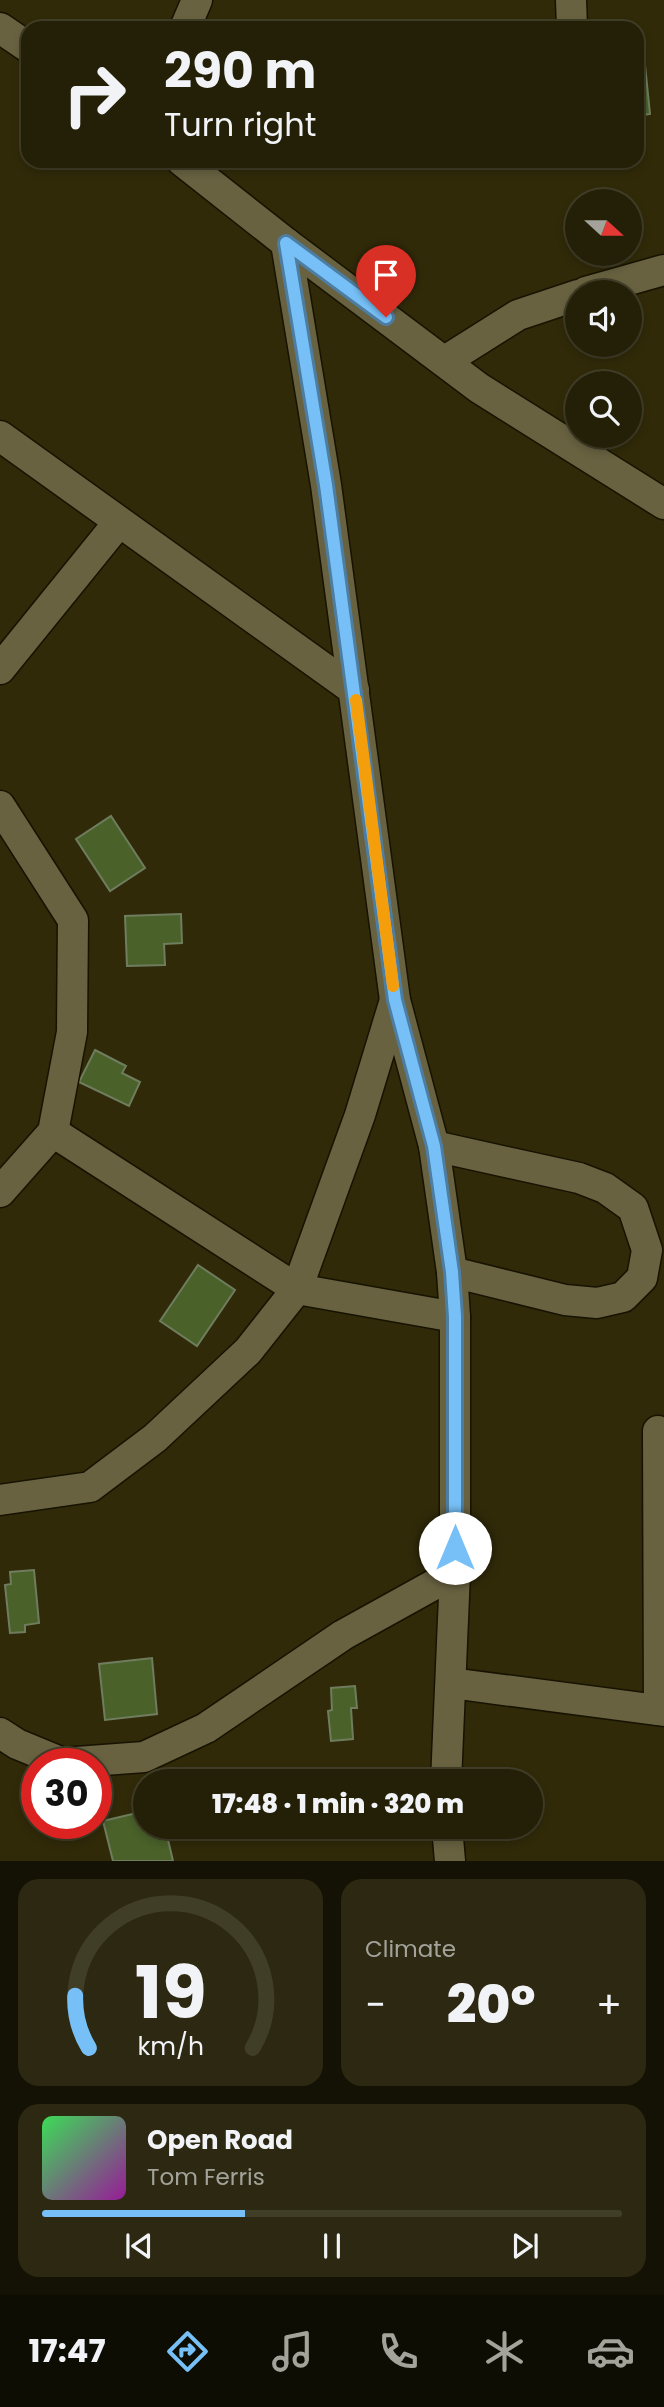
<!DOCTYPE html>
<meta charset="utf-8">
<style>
body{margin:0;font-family:Poppins,sans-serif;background:#2c2811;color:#f1f3f6;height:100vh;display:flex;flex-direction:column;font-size:26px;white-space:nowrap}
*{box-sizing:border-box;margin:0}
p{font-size:23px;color:#a3a39b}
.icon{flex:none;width:38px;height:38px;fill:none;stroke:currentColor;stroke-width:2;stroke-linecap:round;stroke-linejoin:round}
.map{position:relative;height:1861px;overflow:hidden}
.drawer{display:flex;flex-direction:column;gap:18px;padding:18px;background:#141204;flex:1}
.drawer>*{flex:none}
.hud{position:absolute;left:21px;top:21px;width:623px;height:147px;border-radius:21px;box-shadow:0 4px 10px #0003,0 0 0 2px #413e28;background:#242007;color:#f1f3f6;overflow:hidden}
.needle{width:46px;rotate:111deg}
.tools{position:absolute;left:565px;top:189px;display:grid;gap:14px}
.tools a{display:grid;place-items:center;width:77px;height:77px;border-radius:50%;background:#242007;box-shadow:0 4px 10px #0003,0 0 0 2px #413e28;font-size:35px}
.speed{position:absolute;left:21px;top:1748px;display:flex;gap:14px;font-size:35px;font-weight:700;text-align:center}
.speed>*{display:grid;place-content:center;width:91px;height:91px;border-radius:50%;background:#242007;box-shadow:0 4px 10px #0003,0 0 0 2px #413e28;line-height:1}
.speed .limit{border:10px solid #d22;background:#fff;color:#111}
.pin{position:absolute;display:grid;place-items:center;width:60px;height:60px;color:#fff;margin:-72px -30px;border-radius:50% 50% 50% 0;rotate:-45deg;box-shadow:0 0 7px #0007}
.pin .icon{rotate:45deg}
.me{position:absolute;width:77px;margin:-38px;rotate:0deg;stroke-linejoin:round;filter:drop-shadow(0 0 5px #0008)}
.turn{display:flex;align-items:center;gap:24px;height:147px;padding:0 28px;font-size:32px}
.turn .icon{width:91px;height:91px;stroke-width:2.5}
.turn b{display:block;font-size:49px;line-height:60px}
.big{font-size:52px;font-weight:800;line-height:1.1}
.drawer .card{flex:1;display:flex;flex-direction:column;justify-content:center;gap:10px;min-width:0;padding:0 24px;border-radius:21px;background:#2c2811}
.drawer .dial{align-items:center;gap:0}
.dial svg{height:182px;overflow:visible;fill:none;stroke:#413e28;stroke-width:7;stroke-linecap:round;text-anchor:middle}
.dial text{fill:#f1f3f6;stroke:none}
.song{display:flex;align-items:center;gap:21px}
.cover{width:84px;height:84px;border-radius:10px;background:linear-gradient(135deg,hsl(130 70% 55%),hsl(300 70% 35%))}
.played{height:7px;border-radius:4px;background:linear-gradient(90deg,#77c0f7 35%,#413e28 35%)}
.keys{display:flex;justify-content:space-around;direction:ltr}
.heat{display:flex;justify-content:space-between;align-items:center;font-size:38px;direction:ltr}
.drawer .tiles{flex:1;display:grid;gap:18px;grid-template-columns:1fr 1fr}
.card:last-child{grid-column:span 2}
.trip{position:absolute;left:133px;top:1769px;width:410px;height:70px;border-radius:35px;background:#242007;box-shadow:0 4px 10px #0003,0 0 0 2px #413e28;font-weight:800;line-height:70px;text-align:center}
.menu{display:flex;height:112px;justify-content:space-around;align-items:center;background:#0e0d03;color:#a3a39b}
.menu .icon{width:49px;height:49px}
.menu .active{color:#77c0f7}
.menu b{font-size:32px;color:#f1f3f6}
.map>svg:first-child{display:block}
.building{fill:#4a612a;stroke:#6f7d5e;stroke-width:2}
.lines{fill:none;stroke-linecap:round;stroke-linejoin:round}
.minor-casing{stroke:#171300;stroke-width:33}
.minor{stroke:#686241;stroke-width:30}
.route-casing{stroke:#4d7da1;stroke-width:18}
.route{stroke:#77c0f7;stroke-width:12}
.slow{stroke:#f59e0b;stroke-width:12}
</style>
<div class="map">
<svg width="664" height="1861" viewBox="0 0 664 1861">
<rect width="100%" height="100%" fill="#302a09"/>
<g class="building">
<polygon points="644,55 650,114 637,116 637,56"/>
<polygon points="111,816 145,868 110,891 76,839"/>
<polygon points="181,914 182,943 164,944 165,965 127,966 125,916"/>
<polygon points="95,1050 126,1066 122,1073 140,1082 129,1106 79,1082"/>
<polygon points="198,1265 235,1290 197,1346 160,1321"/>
<polygon points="34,1570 39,1623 25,1625 25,1632 10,1633 5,1585 11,1584 10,1572"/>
<polygon points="152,1658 157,1714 105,1720 99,1664"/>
<polygon points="355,1686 357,1708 351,1708 353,1739 331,1741 328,1711 332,1710 331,1688"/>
<polygon points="145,1811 145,1827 165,1827 173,1861 113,1861 103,1821"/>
</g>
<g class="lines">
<g class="minor-casing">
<g id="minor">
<polyline points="571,0 572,28"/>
<polyline points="0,28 28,47"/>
<polyline points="185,28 197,0"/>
<polyline points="182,161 286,243 479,388 664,504"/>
<polyline points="286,243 326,485 395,1000 434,1146 452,1272 455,1317 455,1573 446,1782"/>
<polyline points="586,292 664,270"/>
<polyline points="445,361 518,315 578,295"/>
<polyline points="0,436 354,690"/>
<polyline points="0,669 119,522"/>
<polyline points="0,806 73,920 72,1032 53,1132 0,1192"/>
<polyline points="53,1132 297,1289 455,1317"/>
<polyline points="434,1146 579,1178 605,1188 633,1208 647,1250 642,1278 623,1297 597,1303 565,1300 452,1272"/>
<polyline points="658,1431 659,1710"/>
<polyline points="0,1500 90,1487 155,1438 248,1351 297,1289 360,1115 395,1000"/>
<polyline points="451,1683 664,1711"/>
<polyline points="0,1733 17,1744 63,1763 144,1757 206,1728 343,1635 455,1573"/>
<polyline points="447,1827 450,1861"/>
</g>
</g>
<use href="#minor" class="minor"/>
</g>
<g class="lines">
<g class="route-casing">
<polyline id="route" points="386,317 286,243 326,485 395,1000 434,1146 452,1272 455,1317 455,1548"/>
</g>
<use href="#route" class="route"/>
<polyline class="slow" points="356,700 393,986"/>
</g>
</svg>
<div class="tools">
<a><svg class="needle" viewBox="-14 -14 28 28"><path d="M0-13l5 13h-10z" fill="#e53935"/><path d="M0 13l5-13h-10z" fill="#a3a39b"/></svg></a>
<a><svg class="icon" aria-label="sound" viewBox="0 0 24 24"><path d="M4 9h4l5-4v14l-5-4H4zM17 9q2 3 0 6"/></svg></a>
<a><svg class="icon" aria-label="search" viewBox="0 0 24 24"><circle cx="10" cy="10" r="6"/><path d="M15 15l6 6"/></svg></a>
</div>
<div class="speed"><div class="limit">30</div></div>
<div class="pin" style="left:386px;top:317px;background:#d93025"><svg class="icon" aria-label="arrive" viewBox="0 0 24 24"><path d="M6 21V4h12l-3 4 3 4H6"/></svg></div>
<svg class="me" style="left:455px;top:1548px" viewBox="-20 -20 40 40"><circle r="19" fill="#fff"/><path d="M0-13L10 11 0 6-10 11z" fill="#77c0f7"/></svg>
<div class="trip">17:48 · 1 min · 320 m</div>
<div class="hud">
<div class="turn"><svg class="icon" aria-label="right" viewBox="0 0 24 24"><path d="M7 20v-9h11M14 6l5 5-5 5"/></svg><div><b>290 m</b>Turn right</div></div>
</div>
</div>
<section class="drawer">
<div class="tiles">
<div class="card dial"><svg viewBox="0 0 100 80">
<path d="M14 69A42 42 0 1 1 86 69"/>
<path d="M14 69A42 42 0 0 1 8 46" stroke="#77c0f7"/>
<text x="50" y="56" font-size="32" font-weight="700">19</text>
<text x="50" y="72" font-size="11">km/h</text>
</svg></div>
<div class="card"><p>Climate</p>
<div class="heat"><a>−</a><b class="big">20°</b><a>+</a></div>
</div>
<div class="card">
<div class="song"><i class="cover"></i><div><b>Open Road</b><p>Tom Ferris</p></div></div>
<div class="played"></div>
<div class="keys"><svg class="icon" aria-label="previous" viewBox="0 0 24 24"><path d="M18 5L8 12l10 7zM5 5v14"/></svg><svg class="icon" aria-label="pause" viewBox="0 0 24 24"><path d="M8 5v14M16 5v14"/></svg><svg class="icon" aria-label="next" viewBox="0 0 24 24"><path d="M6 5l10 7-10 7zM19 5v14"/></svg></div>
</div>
</div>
</section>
<nav class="menu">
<b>17:47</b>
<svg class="icon active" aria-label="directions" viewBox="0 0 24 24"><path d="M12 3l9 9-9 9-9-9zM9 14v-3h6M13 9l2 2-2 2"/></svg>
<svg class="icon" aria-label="music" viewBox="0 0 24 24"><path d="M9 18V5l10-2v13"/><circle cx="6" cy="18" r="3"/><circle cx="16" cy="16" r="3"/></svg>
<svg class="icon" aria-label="phone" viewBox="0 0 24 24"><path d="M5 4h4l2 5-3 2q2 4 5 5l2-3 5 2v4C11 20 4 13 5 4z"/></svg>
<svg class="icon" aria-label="climate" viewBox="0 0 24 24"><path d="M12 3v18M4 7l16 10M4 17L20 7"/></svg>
<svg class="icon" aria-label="car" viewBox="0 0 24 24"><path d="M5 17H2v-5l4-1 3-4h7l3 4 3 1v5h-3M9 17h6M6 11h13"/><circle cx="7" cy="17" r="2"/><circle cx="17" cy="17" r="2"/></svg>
</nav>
